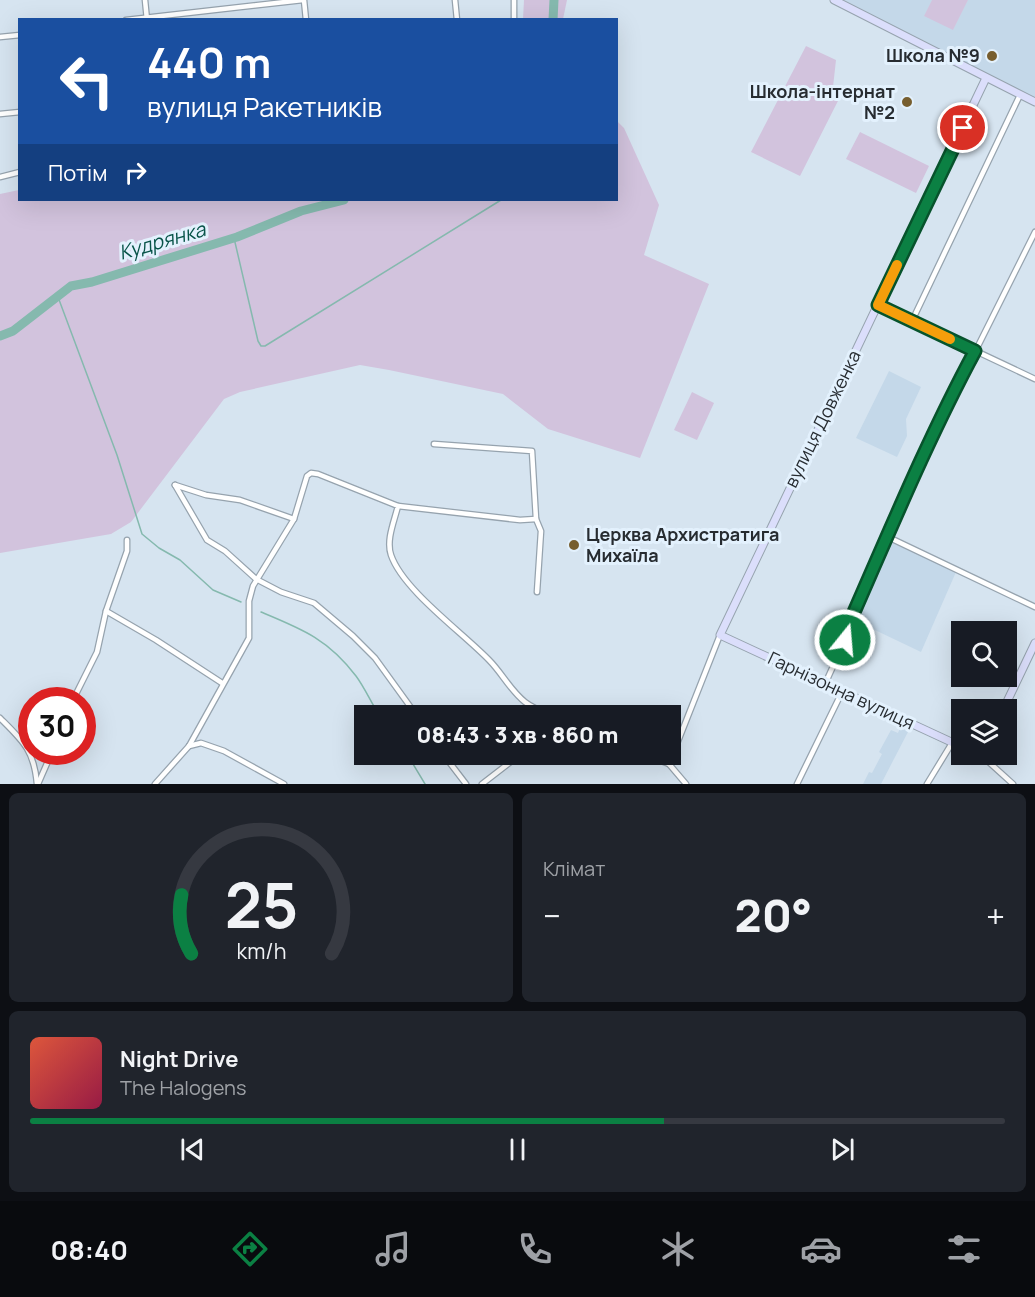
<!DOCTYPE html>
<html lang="uk">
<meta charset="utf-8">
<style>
body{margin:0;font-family:Manrope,sans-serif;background:#20242c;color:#f1f3f6;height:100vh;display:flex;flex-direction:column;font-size:22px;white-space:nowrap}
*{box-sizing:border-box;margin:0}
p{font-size:20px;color:#9ea1a6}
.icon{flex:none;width:33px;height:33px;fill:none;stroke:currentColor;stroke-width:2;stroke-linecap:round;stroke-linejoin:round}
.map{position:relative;height:784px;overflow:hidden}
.side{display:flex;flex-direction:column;gap:9px;padding:9px;background:#0d0f14;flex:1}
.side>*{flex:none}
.hud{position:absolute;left:18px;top:18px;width:600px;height:183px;border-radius:0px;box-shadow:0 6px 24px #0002;background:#1a4fa0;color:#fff;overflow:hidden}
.fabs{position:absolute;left:951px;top:621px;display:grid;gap:12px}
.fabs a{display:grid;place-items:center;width:66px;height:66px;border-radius:0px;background:#171b24;box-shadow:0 6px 24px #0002;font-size:30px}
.speed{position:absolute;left:18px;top:687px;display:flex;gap:12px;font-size:30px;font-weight:700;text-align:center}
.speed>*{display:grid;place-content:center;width:78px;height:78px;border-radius:50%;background:#171b24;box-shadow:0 6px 24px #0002;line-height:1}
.speed .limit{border:9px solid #d22;background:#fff;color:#111}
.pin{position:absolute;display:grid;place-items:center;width:51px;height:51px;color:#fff;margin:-26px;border:3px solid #fff;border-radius:50%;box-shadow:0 2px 6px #0007}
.me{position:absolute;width:66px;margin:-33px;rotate:17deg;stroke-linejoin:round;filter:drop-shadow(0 0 4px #0008)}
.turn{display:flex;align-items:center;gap:21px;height:126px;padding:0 30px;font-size:27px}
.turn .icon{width:78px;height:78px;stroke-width:2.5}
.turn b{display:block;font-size:42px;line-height:51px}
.then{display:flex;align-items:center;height:57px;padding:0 30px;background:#0003;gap:12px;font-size:22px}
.big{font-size:45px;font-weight:800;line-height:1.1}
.side .tile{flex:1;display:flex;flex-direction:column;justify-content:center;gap:9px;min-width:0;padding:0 21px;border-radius:9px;background:#20242c}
.side .dial{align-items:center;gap:0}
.dial svg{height:156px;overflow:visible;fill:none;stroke:#363941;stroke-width:7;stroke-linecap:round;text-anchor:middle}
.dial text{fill:#f1f3f6;stroke:none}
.song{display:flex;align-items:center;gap:18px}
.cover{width:72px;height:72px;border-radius:9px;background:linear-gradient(135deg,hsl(10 70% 55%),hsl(340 70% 35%))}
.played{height:6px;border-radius:3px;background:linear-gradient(90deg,#0b8043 65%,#363941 65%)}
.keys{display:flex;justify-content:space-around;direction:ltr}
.heat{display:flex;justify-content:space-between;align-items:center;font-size:33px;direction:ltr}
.side .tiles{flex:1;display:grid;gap:9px;grid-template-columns:1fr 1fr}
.tile:last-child{grid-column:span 2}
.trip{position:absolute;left:354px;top:705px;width:327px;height:60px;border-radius:0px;background:#171b24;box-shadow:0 6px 24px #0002;font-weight:800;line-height:60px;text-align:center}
.dock{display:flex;height:96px;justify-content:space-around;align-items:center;background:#090b0e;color:#9ea1a6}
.dock .icon{width:42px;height:42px}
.dock .current{color:#0b8043}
.dock b{font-size:27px;color:#f1f3f6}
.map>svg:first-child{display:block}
.built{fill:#c4d8e9}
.green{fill:#d2c3dd}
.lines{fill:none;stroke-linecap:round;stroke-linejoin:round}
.stream{stroke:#85b9ae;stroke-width:1.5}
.river{stroke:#85b9ae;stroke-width:9}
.street-casing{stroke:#96a3ae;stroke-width:7}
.secondary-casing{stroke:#96a3ae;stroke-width:9}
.street{stroke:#fff;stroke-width:4.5}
.secondary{stroke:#dbdefb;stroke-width:7}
.route-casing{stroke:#07532c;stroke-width:15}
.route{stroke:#0b8043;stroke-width:10}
.slow{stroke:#f59e0b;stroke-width:10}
.poi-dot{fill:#775e2f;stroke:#e3f1fd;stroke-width:2}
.labels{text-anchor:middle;stroke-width:6;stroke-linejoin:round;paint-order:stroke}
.poi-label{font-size:18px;font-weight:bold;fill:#272c31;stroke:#e3f1fd;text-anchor:end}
.street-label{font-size:18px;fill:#272c31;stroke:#e3f1fd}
.water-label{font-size:20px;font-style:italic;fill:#075348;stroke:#e3f1fd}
</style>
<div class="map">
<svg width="1035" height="784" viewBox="0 0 1035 784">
<rect width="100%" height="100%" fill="#d6e4f0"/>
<g class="built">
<polygon points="838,0 1035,0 1035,100"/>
<polygon points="889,371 921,387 906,419 907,436 897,457 856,438"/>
<polygon points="890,542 956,572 921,652 856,621"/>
<polygon points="901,726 909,730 881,784 863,784 869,772 872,773 882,754 879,752 891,730 898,733"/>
</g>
<g class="green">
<polygon points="524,0 567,0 563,19 523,19"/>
<polygon points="932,0 968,0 953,30 924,16"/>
<polygon points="806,46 836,60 833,87 843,91 800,176 751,152"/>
<polygon points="617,121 624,128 659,205 644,255 709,284 640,458 548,429 503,394 389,370 360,365 240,392 224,399 131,522 111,534 0,553 0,194 19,190 20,200 616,200"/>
<polygon points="860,132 929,166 916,193 846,159"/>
<polygon points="692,392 714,403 697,440 674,430"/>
</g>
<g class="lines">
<g class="stream">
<polyline points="234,238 258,341 261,346 265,346 501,200"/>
<polyline points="58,297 117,455 142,534 159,548 180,560 213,590 241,602"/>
<path d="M261,612c41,17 67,27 95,64 9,12 15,27 24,40"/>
<polyline points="407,754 425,784"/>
</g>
<g class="river">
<polyline points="553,20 554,0"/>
<polyline points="0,336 13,331 71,286 92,282 237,237 301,211 344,200"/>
</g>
<g class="street-casing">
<g id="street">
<polyline points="145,0 147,20"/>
<polyline points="304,0 306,20"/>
<polyline points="455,0 457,20"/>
<polyline points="126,20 303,0"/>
<polyline points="514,20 514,0"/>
<polyline points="0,37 20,35"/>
<polyline points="0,114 20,112"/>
<polyline points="0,177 20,172"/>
<polyline points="878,305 1035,379"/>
<polyline points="912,321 1020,95"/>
<polyline points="434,444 532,451 536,519 541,531 537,592"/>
<polyline points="175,485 207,540 225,551 256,579 281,592 314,603 353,636 375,658 417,716"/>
<polyline points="175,485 206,495 240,500 294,519"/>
<polyline points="398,506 520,520 536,519"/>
<polyline points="888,537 1035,607"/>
<polyline points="106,611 156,640 222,683"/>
<polyline points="825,684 845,640 844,635 935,432 1035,232"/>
<polyline points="73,700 97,652 106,611 127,551 127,540"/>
<path d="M0,718c23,23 34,32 37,66"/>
<polyline points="189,746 201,743 224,751 284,784"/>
<polyline points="443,754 466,784"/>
<polyline points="643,754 669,764 686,784"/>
<polyline points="981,755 1013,784"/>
<polyline points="669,764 720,635"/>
<polyline points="38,784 52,752"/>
<path d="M155,784l34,-38 60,-108v-37l4,-15 41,-67 13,-43 4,-3 7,1 80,32c-4,16 -12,34 -7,49 12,35 71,77 98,105 13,13 21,30 36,42 9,7 19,10 29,14"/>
<polyline points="482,784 517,757 527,754"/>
<polyline points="797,784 842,692"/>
<polyline points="927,784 952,743"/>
</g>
</g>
<g class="secondary-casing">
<g id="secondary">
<polyline points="834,0 1035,102"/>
<polyline points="1003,710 1035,643"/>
<polyline points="962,747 720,635 986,78"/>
<polyline points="978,754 981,754"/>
</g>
</g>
<use href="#street" class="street"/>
<use href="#secondary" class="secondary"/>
</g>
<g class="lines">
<g class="route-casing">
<path id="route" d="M845,640l-1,-5c42,-95 82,-193 131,-284l-97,-46 85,-177"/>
</g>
<use href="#route" class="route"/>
<polyline class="slow" points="897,265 878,305 950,339"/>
</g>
<g class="poi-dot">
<circle cx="992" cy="56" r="6"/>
<circle cx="907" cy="102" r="6"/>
<circle cx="574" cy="545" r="6"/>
</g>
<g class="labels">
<g class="poi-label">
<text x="980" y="62">Школа №9</text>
<text x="895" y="98">Школа-інтернат<tspan x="895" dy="21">№2</tspan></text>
<text x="586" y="541" text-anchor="start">Церква Архистратига<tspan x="586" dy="21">Михаїла</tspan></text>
</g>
<g class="street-label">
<text transform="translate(823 419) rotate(-64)" y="6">вулиця Довженка</text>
<text transform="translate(841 691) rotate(25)" y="6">Гарнізонна вулиця</text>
</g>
<g class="water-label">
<text transform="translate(162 241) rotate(-16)" y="7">Кудрянка</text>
</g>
</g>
</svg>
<div class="fabs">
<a><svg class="icon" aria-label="search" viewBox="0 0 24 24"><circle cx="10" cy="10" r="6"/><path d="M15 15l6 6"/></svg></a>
<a><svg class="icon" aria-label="layers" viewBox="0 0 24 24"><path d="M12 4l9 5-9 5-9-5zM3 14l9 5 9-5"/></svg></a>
</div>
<div class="speed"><div class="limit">30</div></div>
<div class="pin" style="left:963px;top:128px;background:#d93025"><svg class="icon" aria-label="arrive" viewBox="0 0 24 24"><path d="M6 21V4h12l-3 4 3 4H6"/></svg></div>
<svg class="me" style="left:845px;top:640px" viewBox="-20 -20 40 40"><circle r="17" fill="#0b8043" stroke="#fff" stroke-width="3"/><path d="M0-11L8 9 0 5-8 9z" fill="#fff"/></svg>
<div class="trip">08:43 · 3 хв · 860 m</div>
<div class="hud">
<div class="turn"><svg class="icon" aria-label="left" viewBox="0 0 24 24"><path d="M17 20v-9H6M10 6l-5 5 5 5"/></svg><div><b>440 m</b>вулиця Ракетників</div></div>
<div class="then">Потім<svg class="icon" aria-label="right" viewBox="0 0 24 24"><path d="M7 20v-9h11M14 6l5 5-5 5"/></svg></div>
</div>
</div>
<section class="side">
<div class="tiles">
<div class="tile dial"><svg viewBox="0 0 100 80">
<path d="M14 69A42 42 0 1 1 86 69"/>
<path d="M14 69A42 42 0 0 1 9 39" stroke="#0b8043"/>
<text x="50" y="56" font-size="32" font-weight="700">25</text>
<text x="50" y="72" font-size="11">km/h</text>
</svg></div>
<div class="tile"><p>Клімат</p>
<div class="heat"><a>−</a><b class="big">20°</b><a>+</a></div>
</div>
<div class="tile">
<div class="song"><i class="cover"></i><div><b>Night Drive</b><p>The Halogens</p></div></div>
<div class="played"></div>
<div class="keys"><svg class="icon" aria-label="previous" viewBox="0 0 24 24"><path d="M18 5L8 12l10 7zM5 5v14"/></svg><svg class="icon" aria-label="pause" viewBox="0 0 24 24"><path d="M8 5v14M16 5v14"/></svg><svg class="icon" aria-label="next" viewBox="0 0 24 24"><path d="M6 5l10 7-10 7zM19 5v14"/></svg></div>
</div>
</div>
</section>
<nav class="dock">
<b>08:40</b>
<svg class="icon current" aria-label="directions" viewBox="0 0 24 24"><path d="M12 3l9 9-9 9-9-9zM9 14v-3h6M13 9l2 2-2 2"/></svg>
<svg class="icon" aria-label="music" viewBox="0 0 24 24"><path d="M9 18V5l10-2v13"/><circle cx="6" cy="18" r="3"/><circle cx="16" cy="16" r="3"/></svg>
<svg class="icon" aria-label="phone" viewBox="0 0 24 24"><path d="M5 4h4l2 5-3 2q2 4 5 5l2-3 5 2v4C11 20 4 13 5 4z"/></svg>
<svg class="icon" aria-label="climate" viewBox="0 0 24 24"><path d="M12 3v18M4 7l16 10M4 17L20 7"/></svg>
<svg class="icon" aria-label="car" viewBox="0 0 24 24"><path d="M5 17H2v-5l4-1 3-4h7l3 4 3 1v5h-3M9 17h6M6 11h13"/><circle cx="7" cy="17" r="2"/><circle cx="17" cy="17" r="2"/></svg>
<svg class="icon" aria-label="filters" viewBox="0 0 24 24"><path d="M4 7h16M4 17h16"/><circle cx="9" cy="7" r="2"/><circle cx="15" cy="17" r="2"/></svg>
</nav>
